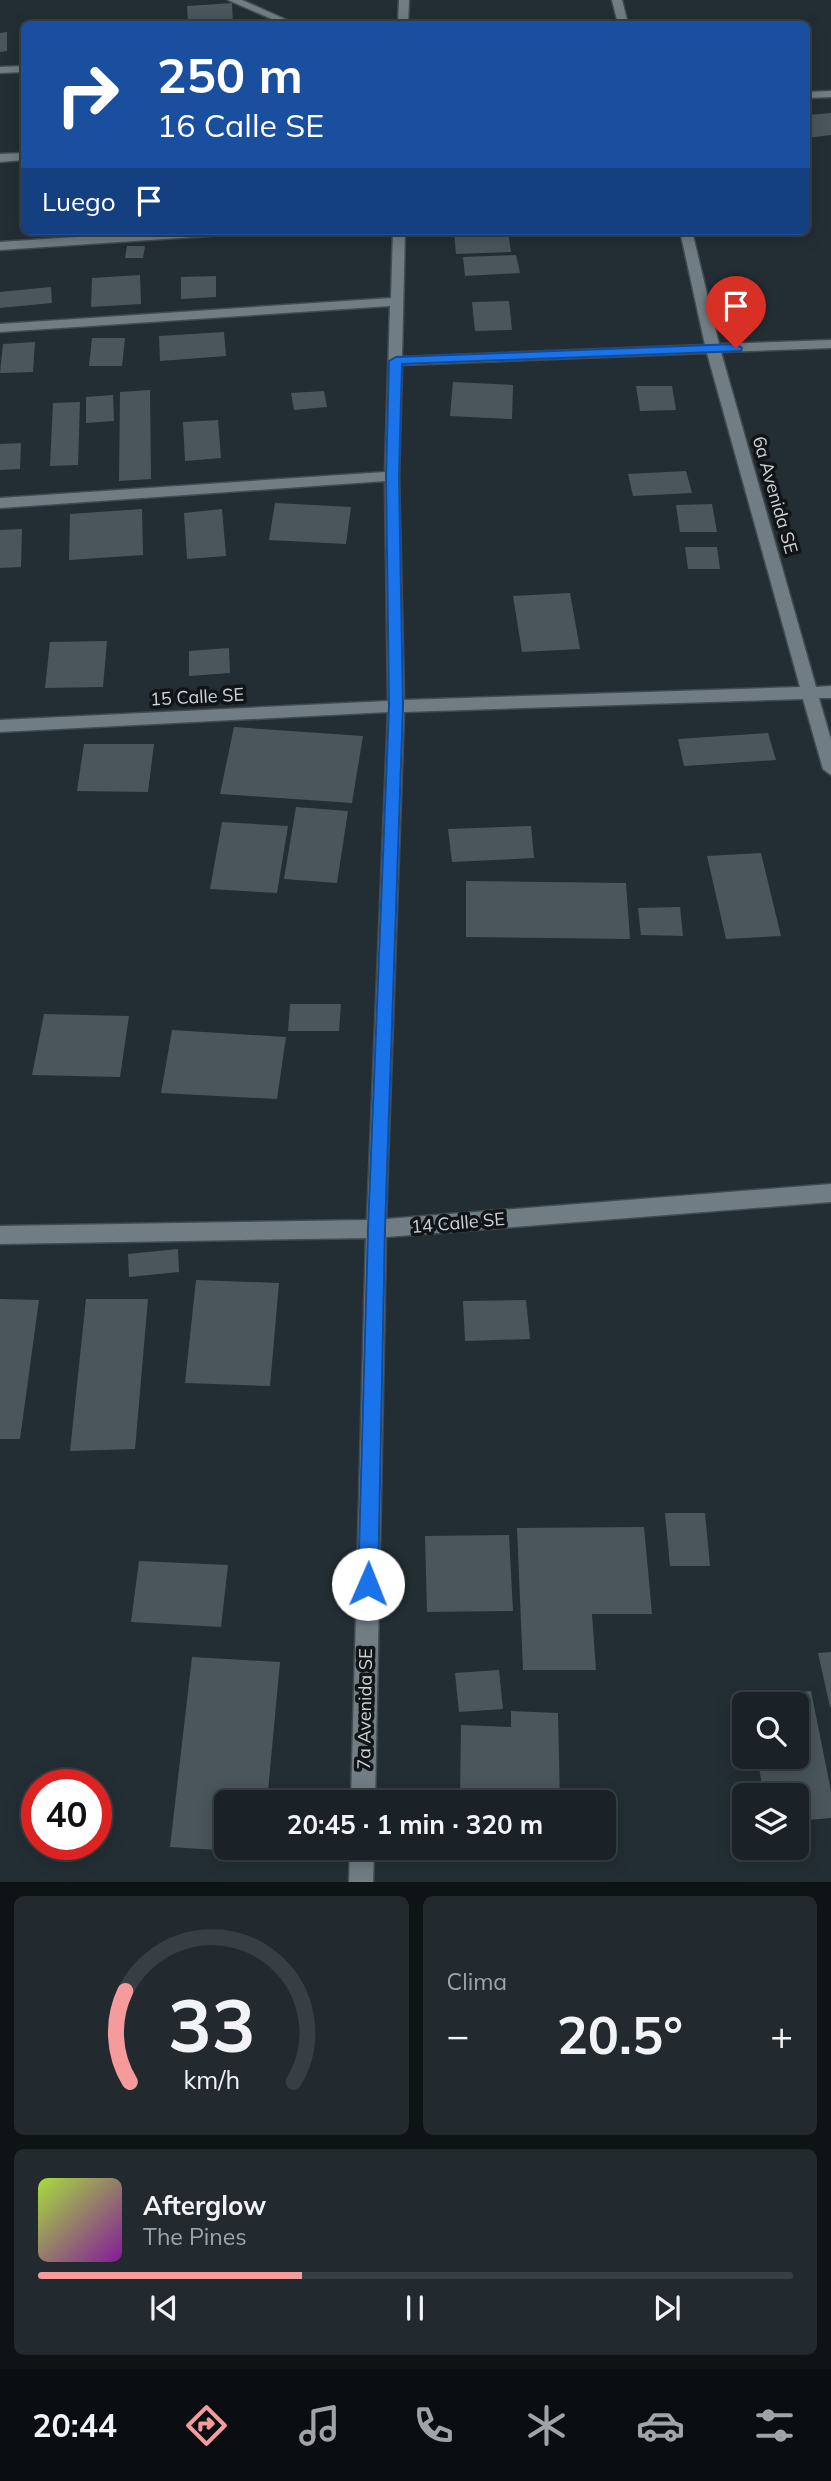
<!DOCTYPE html>
<html lang="es">
<meta charset="utf-8">
<style>
body{margin:0;font-family:Mulish,sans-serif;background:#232a2f;color:#f1f3f6;height:100vh;display:flex;flex-direction:column;font-size:26px;white-space:nowrap}
*{box-sizing:border-box;margin:0}
p{font-size:23px;color:#9fa4a7}
.icon{flex:none;width:38px;height:38px;fill:none;stroke:currentColor;stroke-width:2;stroke-linecap:round;stroke-linejoin:round}
.map{position:relative;height:1882px;overflow:hidden}
.sheet{display:flex;flex-direction:column;gap:14px;padding:14px;background:#0e1315;flex:1}
.sheet>*{flex:none}
.guide{position:absolute;left:21px;top:21px;width:789px;height:214px;border-radius:10px;box-shadow:0 4px 18px #0003,0 0 0 2px #383f44;background:#1a4fa0;color:#fff;overflow:hidden}
.tools{position:absolute;left:732px;top:1692px;display:grid;gap:14px}
.tools a{display:grid;place-items:center;width:77px;height:77px;border-radius:10px;background:#1a2227;box-shadow:0 4px 18px #0003,0 0 0 2px #383f44;font-size:35px}
.speed{position:absolute;left:21px;top:1769px;display:flex;gap:14px;font-size:35px;font-weight:700;text-align:center}
.speed>*{display:grid;place-content:center;width:91px;height:91px;border-radius:50%;background:#1a2227;box-shadow:0 4px 18px #0003,0 0 0 2px #383f44;line-height:1}
.speed .limit{border:10px solid #d22;background:#fff;color:#111}
.pin{position:absolute;display:grid;place-items:center;width:60px;height:60px;color:#fff;margin:-72px -30px;border-radius:50% 50% 50% 0;rotate:-45deg;box-shadow:0 0 7px #0007}
.pin .icon{rotate:45deg}
.me{position:absolute;width:77px;margin:-38px;rotate:1deg;stroke-linejoin:round;filter:drop-shadow(0 0 5px #0008)}
.turn{display:flex;align-items:center;gap:24px;height:147px;padding:0 21px;font-size:32px}
.turn .icon{width:91px;height:91px;stroke-width:2.5}
.turn b{display:block;font-size:49px;line-height:60px}
.then{display:flex;align-items:center;height:66px;padding:0 21px;background:#0003;gap:14px;font-size:26px}
.big{font-size:52px;font-weight:700;line-height:1.1}
.sheet .tile{flex:1;display:flex;flex-direction:column;justify-content:center;gap:10px;min-width:0;padding:0 24px;border-radius:10px;background:#232a2f}
.sheet .dial{align-items:center;gap:0}
.dial svg{height:182px;overflow:visible;fill:none;stroke:#383f44;stroke-width:7;stroke-linecap:round;text-anchor:middle}
.dial text{fill:#f1f3f6;stroke:none}
.song{display:flex;align-items:center;gap:21px}
.cover{width:84px;height:84px;border-radius:10px;background:linear-gradient(135deg,hsl(80 70% 55%),hsl(290 70% 35%))}
.played{height:7px;border-radius:4px;background:linear-gradient(90deg,#f59b9c 35%,#383f44 35%)}
.keys{display:flex;justify-content:space-around;direction:ltr}
.heat{display:flex;justify-content:space-between;align-items:center;font-size:38px;direction:ltr}
.sheet .tiles{flex:1;display:grid;gap:14px;grid-template-columns:1fr 1fr}
.tile:last-child{grid-column:span 2}
.trip{position:absolute;left:214px;top:1790px;width:402px;height:70px;border-radius:10px;background:#1a2227;box-shadow:0 4px 18px #0003,0 0 0 2px #383f44;font-weight:700;line-height:70px;text-align:center}
.tabs{display:flex;height:112px;justify-content:space-around;align-items:center;background:#0a0e10;color:#9fa4a7}
.tabs .icon{width:49px;height:49px}
.tabs .selected{color:#f59b9c}
.tabs b{font-size:32px;color:#f1f3f6}
.map>svg:first-child{display:block}
.building{fill:#4a565c}
.lines{fill:none;stroke-linecap:round;stroke-linejoin:round}
.minor-casing{stroke:#424b50;stroke-width:3}
.minor{fill:#717d84;fill-rule:evenodd}
.route{fill:#1a73e8;stroke:#114b97;stroke-width:2}
.labels{text-anchor:middle;stroke-width:7;stroke-linejoin:round;paint-order:stroke}
.street-label{font-size:18px;fill:#ced5d8;stroke:#111518}
</style>
<div class="map">
<svg width="831" height="1883" viewBox="0 0 831 1883">
<rect width="100%" height="100%" fill="#232e34"/>
<g class="building">
<polygon points="232,3 233,24 188,24 187,6"/>
<polygon points="7,32 7,51 0,52 0,33"/>
<polygon points="831,113 831,135 807,138 807,115"/>
<polygon points="508,232 511,252 456,254 454,233"/>
<polygon points="127,246 145,246 143,258 125,258"/>
<polygon points="516,255 520,273 465,276 463,257"/>
<polygon points="140,275 141,304 91,307 92,278"/>
<polygon points="216,276 216,297 181,299 181,277"/>
<polygon points="51,287 52,303 0,308 0,292"/>
<polygon points="509,301 512,330 475,331 472,302"/>
<polygon points="224,332 226,356 160,361 159,336"/>
<polygon points="92,338 125,338 122,366 89,366"/>
<polygon points="35,342 33,372 0,373 3,344"/>
<polygon points="453,382 513,385 512,419 450,416"/>
<polygon points="636,386 672,386 676,410 640,411"/>
<polygon points="150,390 151,479 119,481 120,392"/>
<polygon points="324,391 327,407 294,410 291,393"/>
<polygon points="113,395 114,421 86,423 86,397"/>
<polygon points="80,402 78,465 50,466 53,403"/>
<polygon points="218,420 221,458 185,461 183,422"/>
<polygon points="21,443 20,469 0,470 0,444"/>
<polygon points="686,471 692,493 633,496 628,474"/>
<polygon points="275,503 351,507 346,544 269,540"/>
<polygon points="712,504 717,532 680,532 676,505"/>
<polygon points="142,509 143,555 69,560 70,514"/>
<polygon points="222,509 226,556 187,559 184,513"/>
<polygon points="22,529 21,567 0,568 0,530"/>
<polygon points="685,547 717,547 720,569 688,569"/>
<polygon points="570,593 580,649 522,652 513,596"/>
<polygon points="107,641 103,687 45,688 50,642"/>
<polygon points="229,648 230,673 189,676 189,651"/>
<polygon points="234,727 363,736 352,803 220,794"/>
<polygon points="768,733 776,760 684,766 678,739"/>
<polygon points="84,744 154,744 148,792 77,791"/>
<polygon points="296,807 348,811 337,883 284,879"/>
<polygon points="222,822 288,826 277,893 210,889"/>
<polygon points="531,826 534,858 452,862 448,829"/>
<polygon points="761,853 781,936 726,939 707,856"/>
<polygon points="466,881 626,883 630,939 466,937"/>
<polygon points="680,907 683,936 641,935 638,908"/>
<polygon points="290,1004 341,1004 339,1031 288,1031"/>
<polygon points="44,1014 129,1016 120,1077 32,1075"/>
<polygon points="172,1030 286,1037 277,1099 161,1093"/>
<polygon points="178,1249 179,1272 129,1277 128,1254"/>
<polygon points="196,1280 279,1283 270,1386 185,1383"/>
<polygon points="0,1299 39,1300 20,1439 0,1439"/>
<polygon points="86,1299 148,1299 135,1449 70,1451"/>
<polygon points="526,1300 530,1339 465,1341 463,1301"/>
<polygon points="665,1513 705,1513 710,1566 670,1566"/>
<polygon points="644,1527 652,1614 592,1614 596,1670 523,1670 517,1528"/>
<polygon points="509,1535 513,1611 427,1612 425,1536"/>
<polygon points="139,1561 228,1565 221,1627 131,1622"/>
<polygon points="831,1652 831,1707 830,1707 818,1653"/>
<polygon points="192,1657 280,1662 267,1802 226,1802 226,1848 263,1848 262,1853 170,1847"/>
<polygon points="499,1670 503,1709 459,1712 455,1673"/>
<polygon points="811,1691 831,1791 831,1818 796,1821 796,1796 764,1796 757,1757 796,1757 796,1704 748,1704 746,1697"/>
<polygon points="511,1711 558,1713 560,1802 460,1801 461,1725 511,1727"/>
</g>
<g class="lines">
<g class="minor-casing">
<g id="minor">
<polygon points="228,0 242,0 296,24 283,24"/>
<polygon points="399,0 409,0 408,24 398,24"/>
<polygon points="612,0 622,0 628,24 618,24"/>
<polygon points="24,66 24,72 0,73 0,67"/>
<polygon points="831,91 831,97 807,98 807,92"/>
<polygon points="0,154 24,153 24,160 0,162"/>
<polygon points="168,231 230,231 224,235 0,250 0,242"/>
<path d="M393,231h12l-3,126 303,-12 -25,-114h12l27,113 112,-4v8l-110,4 95,335 15,-1v12h-12l12,42v35l-8,-6 -20,-70 -399,13 -18,507 445,-35v18l-445,35 -11,565h-24l15,-564 -366,6v-18l367,-6 21,-508 -388,20v-12l388,-19 -3,-220 -385,27v-10l385,-26 5,-166 -390,26v-8l391,-26zM707,353l93,334 -396,13 -5,-224 3,-111z"/>
<polygon points="350,1848 374,1848 373,1883 349,1883"/>
</g>
</g>
<use href="#minor" class="minor"/>
</g>
<polygon class="route" points="736,344 742,348 741,351 402,364 399,476 403,706 385,1229 378,1584 375,1591 368,1594 361,1591 358,1584 368,1229 389,706 386,476 389,361 396,357"/>
<g class="labels">
<g class="street-label">
<text transform="translate(775 495) rotate(74)" y="6">6a Avenida SE</text>
<text transform="translate(197 697) rotate(-3)" y="6">15 Calle SE</text>
<text transform="translate(458 1223) rotate(-5)" y="6">14 Calle SE</text>
<text transform="translate(365 1709) rotate(-89)" y="6">7a Avenida SE</text>
</g>
</g>
</svg>
<div class="tools">
<a><svg class="icon" aria-label="search" viewBox="0 0 24 24"><circle cx="10" cy="10" r="6"/><path d="M15 15l6 6"/></svg></a>
<a><svg class="icon" aria-label="layers" viewBox="0 0 24 24"><path d="M12 4l9 5-9 5-9-5zM3 14l9 5 9-5"/></svg></a>
</div>
<div class="speed"><div class="limit">40</div></div>
<div class="pin" style="left:736px;top:348px;background:#d93025"><svg class="icon" aria-label="arrive" viewBox="0 0 24 24"><path d="M6 21V4h12l-3 4 3 4H6"/></svg></div>
<svg class="me" style="left:368px;top:1584px" viewBox="-20 -20 40 40"><circle r="19" fill="#fff"/><path d="M0-13L10 11 0 6-10 11z" fill="#1a73e8"/></svg>
<div class="trip">20:45 · 1 min · 320 m</div>
<div class="guide">
<div class="turn"><svg class="icon" aria-label="right" viewBox="0 0 24 24"><path d="M7 20v-9h11M14 6l5 5-5 5"/></svg><div><b>250 m</b>16 Calle SE</div></div>
<div class="then">Luego<svg class="icon" aria-label="arrive" viewBox="0 0 24 24"><path d="M6 21V4h12l-3 4 3 4H6"/></svg></div>
</div>
</div>
<section class="sheet">
<div class="tiles">
<div class="tile dial"><svg viewBox="0 0 100 80">
<path d="M14 69A42 42 0 1 1 86 69"/>
<path d="M14 69A42 42 0 0 1 12 29" stroke="#f59b9c"/>
<text x="50" y="56" font-size="32" font-weight="700">33</text>
<text x="50" y="72" font-size="11">km/h</text>
</svg></div>
<div class="tile"><p>Clima</p>
<div class="heat"><a>−</a><b class="big">20.5°</b><a>+</a></div>
</div>
<div class="tile">
<div class="song"><i class="cover"></i><div><b>Afterglow</b><p>The Pines</p></div></div>
<div class="played"></div>
<div class="keys"><svg class="icon" aria-label="previous" viewBox="0 0 24 24"><path d="M18 5L8 12l10 7zM5 5v14"/></svg><svg class="icon" aria-label="pause" viewBox="0 0 24 24"><path d="M8 5v14M16 5v14"/></svg><svg class="icon" aria-label="next" viewBox="0 0 24 24"><path d="M6 5l10 7-10 7zM19 5v14"/></svg></div>
</div>
</div>
</section>
<nav class="tabs">
<b>20:44</b>
<svg class="icon selected" aria-label="directions" viewBox="0 0 24 24"><path d="M12 3l9 9-9 9-9-9zM9 14v-3h6M13 9l2 2-2 2"/></svg>
<svg class="icon" aria-label="music" viewBox="0 0 24 24"><path d="M9 18V5l10-2v13"/><circle cx="6" cy="18" r="3"/><circle cx="16" cy="16" r="3"/></svg>
<svg class="icon" aria-label="phone" viewBox="0 0 24 24"><path d="M5 4h4l2 5-3 2q2 4 5 5l2-3 5 2v4C11 20 4 13 5 4z"/></svg>
<svg class="icon" aria-label="climate" viewBox="0 0 24 24"><path d="M12 3v18M4 7l16 10M4 17L20 7"/></svg>
<svg class="icon" aria-label="car" viewBox="0 0 24 24"><path d="M5 17H2v-5l4-1 3-4h7l3 4 3 1v5h-3M9 17h6M6 11h13"/><circle cx="7" cy="17" r="2"/><circle cx="17" cy="17" r="2"/></svg>
<svg class="icon" aria-label="filters" viewBox="0 0 24 24"><path d="M4 7h16M4 17h16"/><circle cx="9" cy="7" r="2"/><circle cx="15" cy="17" r="2"/></svg>
</nav>
